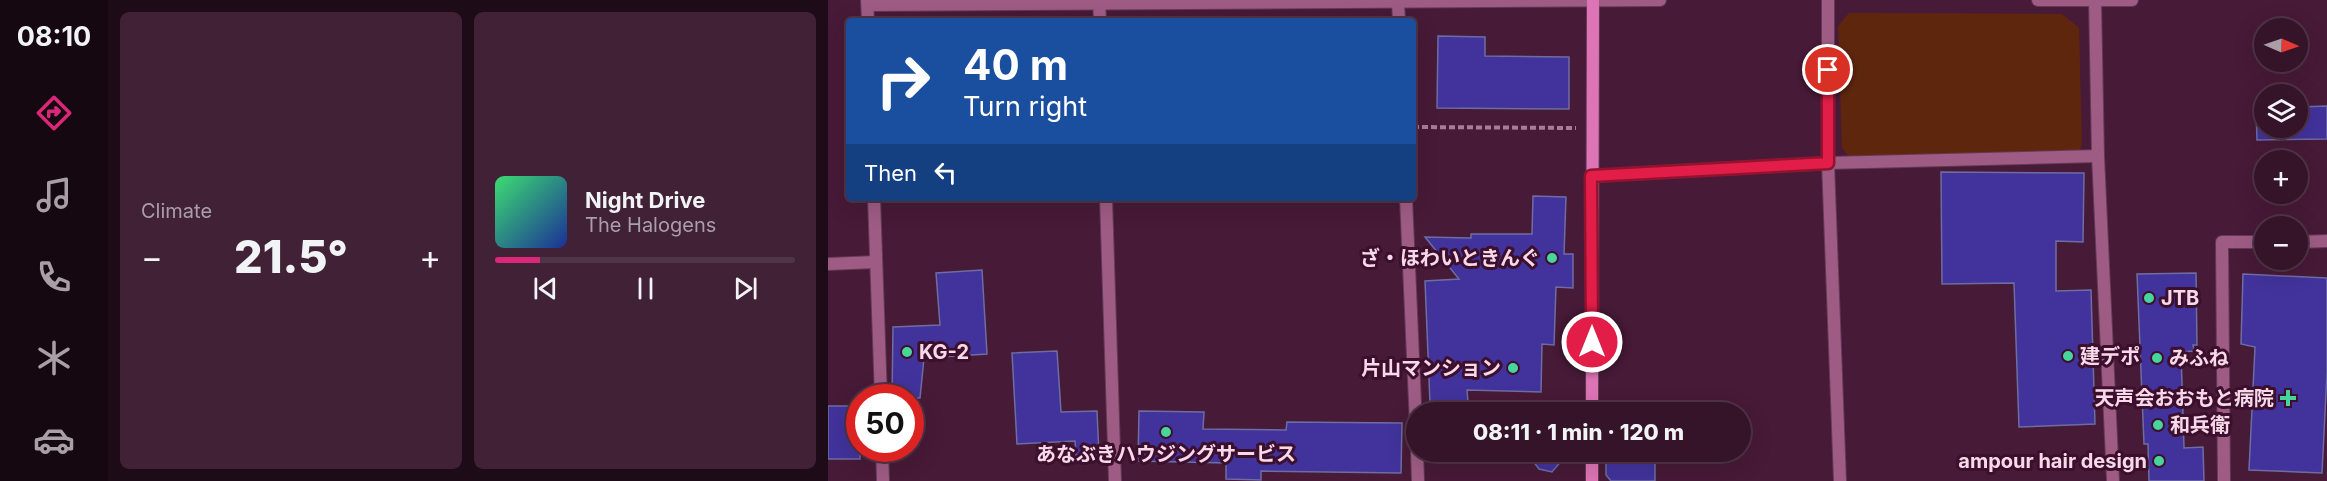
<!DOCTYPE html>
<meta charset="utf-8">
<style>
body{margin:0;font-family:Inter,"Noto Sans JP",sans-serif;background:#402135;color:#f1f3f6;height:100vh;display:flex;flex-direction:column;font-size:22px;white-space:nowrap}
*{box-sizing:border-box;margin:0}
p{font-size:20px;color:#aa9ea8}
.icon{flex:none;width:33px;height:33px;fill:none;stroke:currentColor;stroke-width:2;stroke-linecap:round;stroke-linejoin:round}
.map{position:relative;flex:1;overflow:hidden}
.panel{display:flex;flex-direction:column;gap:12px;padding:12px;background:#1d0b17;width:720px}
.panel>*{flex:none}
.hud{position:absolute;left:18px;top:18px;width:570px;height:183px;border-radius:6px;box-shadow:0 6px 24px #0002,0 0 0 2px #4f3346;background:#1a4fa0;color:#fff;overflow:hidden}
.needle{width:39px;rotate:92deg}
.fabs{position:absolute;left:1426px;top:18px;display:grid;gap:12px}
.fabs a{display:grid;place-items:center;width:54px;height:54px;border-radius:50%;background:#351429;box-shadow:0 6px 24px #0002,0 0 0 2px #4f3346;font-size:30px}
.speed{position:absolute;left:18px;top:384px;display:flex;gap:12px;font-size:30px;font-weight:700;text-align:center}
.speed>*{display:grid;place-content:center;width:78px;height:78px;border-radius:50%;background:#351429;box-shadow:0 6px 24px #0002,0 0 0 2px #4f3346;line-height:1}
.speed .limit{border:9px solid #d22;background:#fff;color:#111}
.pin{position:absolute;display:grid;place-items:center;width:51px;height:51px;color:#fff;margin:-26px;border:3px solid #fff;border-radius:50%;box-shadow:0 2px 6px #0007}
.me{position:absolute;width:66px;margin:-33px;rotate:0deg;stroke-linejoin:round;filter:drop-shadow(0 0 4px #0008)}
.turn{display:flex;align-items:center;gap:21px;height:126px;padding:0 18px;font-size:27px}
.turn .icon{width:78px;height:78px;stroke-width:2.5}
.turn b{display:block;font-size:42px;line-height:51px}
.then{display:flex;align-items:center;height:57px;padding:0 18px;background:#0003;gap:12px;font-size:22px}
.big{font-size:45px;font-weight:800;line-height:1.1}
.panel .card{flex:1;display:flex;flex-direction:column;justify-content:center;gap:9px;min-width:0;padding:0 21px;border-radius:9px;background:#402135}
.song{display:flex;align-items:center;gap:18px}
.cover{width:72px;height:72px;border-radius:9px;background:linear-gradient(135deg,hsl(140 70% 55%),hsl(230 70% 35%))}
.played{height:6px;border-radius:3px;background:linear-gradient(90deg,#db2777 15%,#4f3346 15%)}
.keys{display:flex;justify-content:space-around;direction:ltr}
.heat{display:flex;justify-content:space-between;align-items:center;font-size:33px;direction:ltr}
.panel .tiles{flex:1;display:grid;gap:12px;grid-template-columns:repeat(2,1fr)}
.trip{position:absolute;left:578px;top:402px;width:345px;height:60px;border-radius:30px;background:#351429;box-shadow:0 6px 24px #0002,0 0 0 2px #4f3346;font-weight:800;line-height:60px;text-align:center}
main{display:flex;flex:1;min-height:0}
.menu{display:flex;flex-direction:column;width:108px;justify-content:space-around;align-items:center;background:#150810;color:#aa9ea8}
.menu .icon{width:42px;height:42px}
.menu .selected{color:#db2777}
.menu b{font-size:27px;color:#f1f3f6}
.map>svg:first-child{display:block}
.green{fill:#5e270d}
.building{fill:#42329b;stroke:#6d6da2;stroke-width:1.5}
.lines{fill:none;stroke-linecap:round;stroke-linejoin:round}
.service-casing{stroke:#633954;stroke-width:14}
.minor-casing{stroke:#633954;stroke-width:14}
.secondary-casing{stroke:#633954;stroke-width:14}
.path{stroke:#a57f96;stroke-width:4;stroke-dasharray:6 3;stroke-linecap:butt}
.service{stroke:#9e5c84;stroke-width:12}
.minor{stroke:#9e5c84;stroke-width:12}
.secondary{stroke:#dd74b6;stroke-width:12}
.route-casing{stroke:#92132f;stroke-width:15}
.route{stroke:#e11d48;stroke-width:10}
.poi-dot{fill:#48d49d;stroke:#3c0f2d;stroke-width:2}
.labels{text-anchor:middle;stroke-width:6;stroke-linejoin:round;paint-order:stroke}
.poi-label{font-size:20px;font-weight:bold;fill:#f8d9ea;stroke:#3c0f2d;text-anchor:start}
</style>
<main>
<nav class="menu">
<b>08:10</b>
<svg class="icon selected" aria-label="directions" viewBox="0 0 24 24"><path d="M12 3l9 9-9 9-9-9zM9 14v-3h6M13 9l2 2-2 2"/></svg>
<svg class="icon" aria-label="music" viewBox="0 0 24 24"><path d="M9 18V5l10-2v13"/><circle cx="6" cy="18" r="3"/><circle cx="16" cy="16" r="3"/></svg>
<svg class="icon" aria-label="phone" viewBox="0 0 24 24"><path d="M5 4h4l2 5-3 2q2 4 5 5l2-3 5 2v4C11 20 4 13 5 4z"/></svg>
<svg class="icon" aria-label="climate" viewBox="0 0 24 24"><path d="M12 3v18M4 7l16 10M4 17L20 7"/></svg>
<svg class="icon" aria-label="car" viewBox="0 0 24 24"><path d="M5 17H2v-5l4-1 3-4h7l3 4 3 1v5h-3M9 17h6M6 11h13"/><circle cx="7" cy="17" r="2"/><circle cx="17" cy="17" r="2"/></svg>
</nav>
<section class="panel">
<div class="tiles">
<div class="card"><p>Climate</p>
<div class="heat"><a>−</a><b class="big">21.5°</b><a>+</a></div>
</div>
<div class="card">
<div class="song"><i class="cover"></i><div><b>Night Drive</b><p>The Halogens</p></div></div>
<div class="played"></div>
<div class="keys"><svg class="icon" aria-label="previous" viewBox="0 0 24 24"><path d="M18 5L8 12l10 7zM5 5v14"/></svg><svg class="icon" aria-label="pause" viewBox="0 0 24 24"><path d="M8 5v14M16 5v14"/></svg><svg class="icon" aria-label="next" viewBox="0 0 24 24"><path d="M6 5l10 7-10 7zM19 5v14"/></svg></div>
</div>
</div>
</section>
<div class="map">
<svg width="1499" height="481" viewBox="0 0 1499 481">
<rect width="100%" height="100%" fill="#471a37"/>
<polygon class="green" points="1021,13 1234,14 1251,28 1254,144 1251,152 1021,157 1014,148 1010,26"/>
<g class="building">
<polygon points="610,36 657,37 657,56 741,57 741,109 609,108"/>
<polygon points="1499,106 1499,139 1429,140 1428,108 1437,107 1437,128 1470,128 1470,107"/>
<polygon points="1113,172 1256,173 1255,242 1228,241 1228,291 1263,290 1267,424 1191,427 1186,283 1114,284"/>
<polygon points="705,196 738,197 736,254 745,254 745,288 728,287 726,345 714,344 713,392 639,390 640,402 602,403 597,281 631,279 597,237 643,238 643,234 704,234"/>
<polygon points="154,270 159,354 96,358 92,398 64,398 65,327 112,325 108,273"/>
<polygon points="1368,273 1369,345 1365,345 1366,351 1353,352 1356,448 1375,447 1376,481 1321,481 1320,444 1316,444 1309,274"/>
<polygon points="1415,274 1499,278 1499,373 1494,473 1421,470 1427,347 1413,344"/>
<polygon points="229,351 233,412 269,411 271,455 248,455 247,441 189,444 184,353"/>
<rect x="0" y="406" width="32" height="53"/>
<polygon points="311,411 376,412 375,429 458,430 459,422 574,423 573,473 433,471 433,480 398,479 398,463 310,461"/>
<polygon points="698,452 741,452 724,472 711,469"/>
<polygon points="778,458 827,460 827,481 783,481 778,475"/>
</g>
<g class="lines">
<g class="service-casing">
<g id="service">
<polyline points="1470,242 1499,241"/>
<polyline points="1396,481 1394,242 1437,242"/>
</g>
</g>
<g class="minor-casing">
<g id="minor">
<polyline points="39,0 40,21"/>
<polyline points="271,0 272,21"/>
<polyline points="1000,0 1000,163 1012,481"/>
<polyline points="1210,0 1304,0"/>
<polyline points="1267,0 1270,156 1285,481"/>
<polyline points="570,2 571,21"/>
<polyline points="40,5 832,0"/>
<polyline points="763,176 1000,163 1270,156"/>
<polyline points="46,198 53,398"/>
<polyline points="278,198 287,481"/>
<polyline points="578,198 588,426"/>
<polyline points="0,264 48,262"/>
<polyline points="54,448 55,481"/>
<polyline points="589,452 590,481"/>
</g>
</g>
<g class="secondary-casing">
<g id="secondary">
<polyline points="764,412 765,0"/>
<polyline points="764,452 764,481"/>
</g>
</g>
<polyline class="path" points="585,127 748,128"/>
<use href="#service" class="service"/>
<use href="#minor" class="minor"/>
<use href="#secondary" class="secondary"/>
</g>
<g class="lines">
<g class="route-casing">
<polyline id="route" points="764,342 763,176 1000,163 1000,70"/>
</g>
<use href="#route" class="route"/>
</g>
<g class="poi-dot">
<circle cx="724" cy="258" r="6"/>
<circle cx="1321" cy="298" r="6"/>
<circle cx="79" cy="352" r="6"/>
<circle cx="1240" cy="356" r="6"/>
<circle cx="1329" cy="358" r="6"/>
<circle cx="685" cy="368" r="6"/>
<path d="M1457 389h6v6h6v6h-6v6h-6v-6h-6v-6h6z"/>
<circle cx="1330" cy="425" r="6"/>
<circle cx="338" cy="432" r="6"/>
<circle cx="1331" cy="461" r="6"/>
</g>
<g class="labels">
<g class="poi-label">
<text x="712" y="265" text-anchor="end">ざ・ほわいときんぐ</text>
<text x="1333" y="305">JTB</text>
<text x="91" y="359">KG-2</text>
<text x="1252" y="363">建デポ</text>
<text x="1341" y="365">みふね</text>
<text x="673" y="375" text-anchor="end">片山マンション</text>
<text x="1446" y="405" text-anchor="end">天声会おおもと病院</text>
<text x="1342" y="432">和兵衛</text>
<text x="338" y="461" text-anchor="middle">あなぶきハウジングサービス</text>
<text x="1319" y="468" text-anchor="end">ampour hair design</text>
</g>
</g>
</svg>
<div class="fabs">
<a><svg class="needle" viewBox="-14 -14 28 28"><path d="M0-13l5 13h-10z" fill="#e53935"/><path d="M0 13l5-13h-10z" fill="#aa9ea8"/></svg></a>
<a><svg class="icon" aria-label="layers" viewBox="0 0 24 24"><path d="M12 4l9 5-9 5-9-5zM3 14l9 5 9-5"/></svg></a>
<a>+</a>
<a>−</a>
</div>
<div class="speed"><div class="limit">50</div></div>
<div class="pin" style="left:1000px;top:70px;background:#d93025"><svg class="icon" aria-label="arrive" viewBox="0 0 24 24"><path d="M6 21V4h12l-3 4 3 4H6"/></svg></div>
<svg class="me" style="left:764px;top:342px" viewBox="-20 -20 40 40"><circle r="17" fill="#e11d48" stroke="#fff" stroke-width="3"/><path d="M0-11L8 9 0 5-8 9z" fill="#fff"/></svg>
<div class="trip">08:11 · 1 min · 120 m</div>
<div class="hud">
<div class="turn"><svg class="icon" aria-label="right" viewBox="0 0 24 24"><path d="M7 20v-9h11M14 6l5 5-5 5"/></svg><div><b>40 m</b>Turn right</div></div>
<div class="then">Then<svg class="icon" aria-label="left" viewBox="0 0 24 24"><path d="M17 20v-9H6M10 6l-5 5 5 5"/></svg></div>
</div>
</div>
</main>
